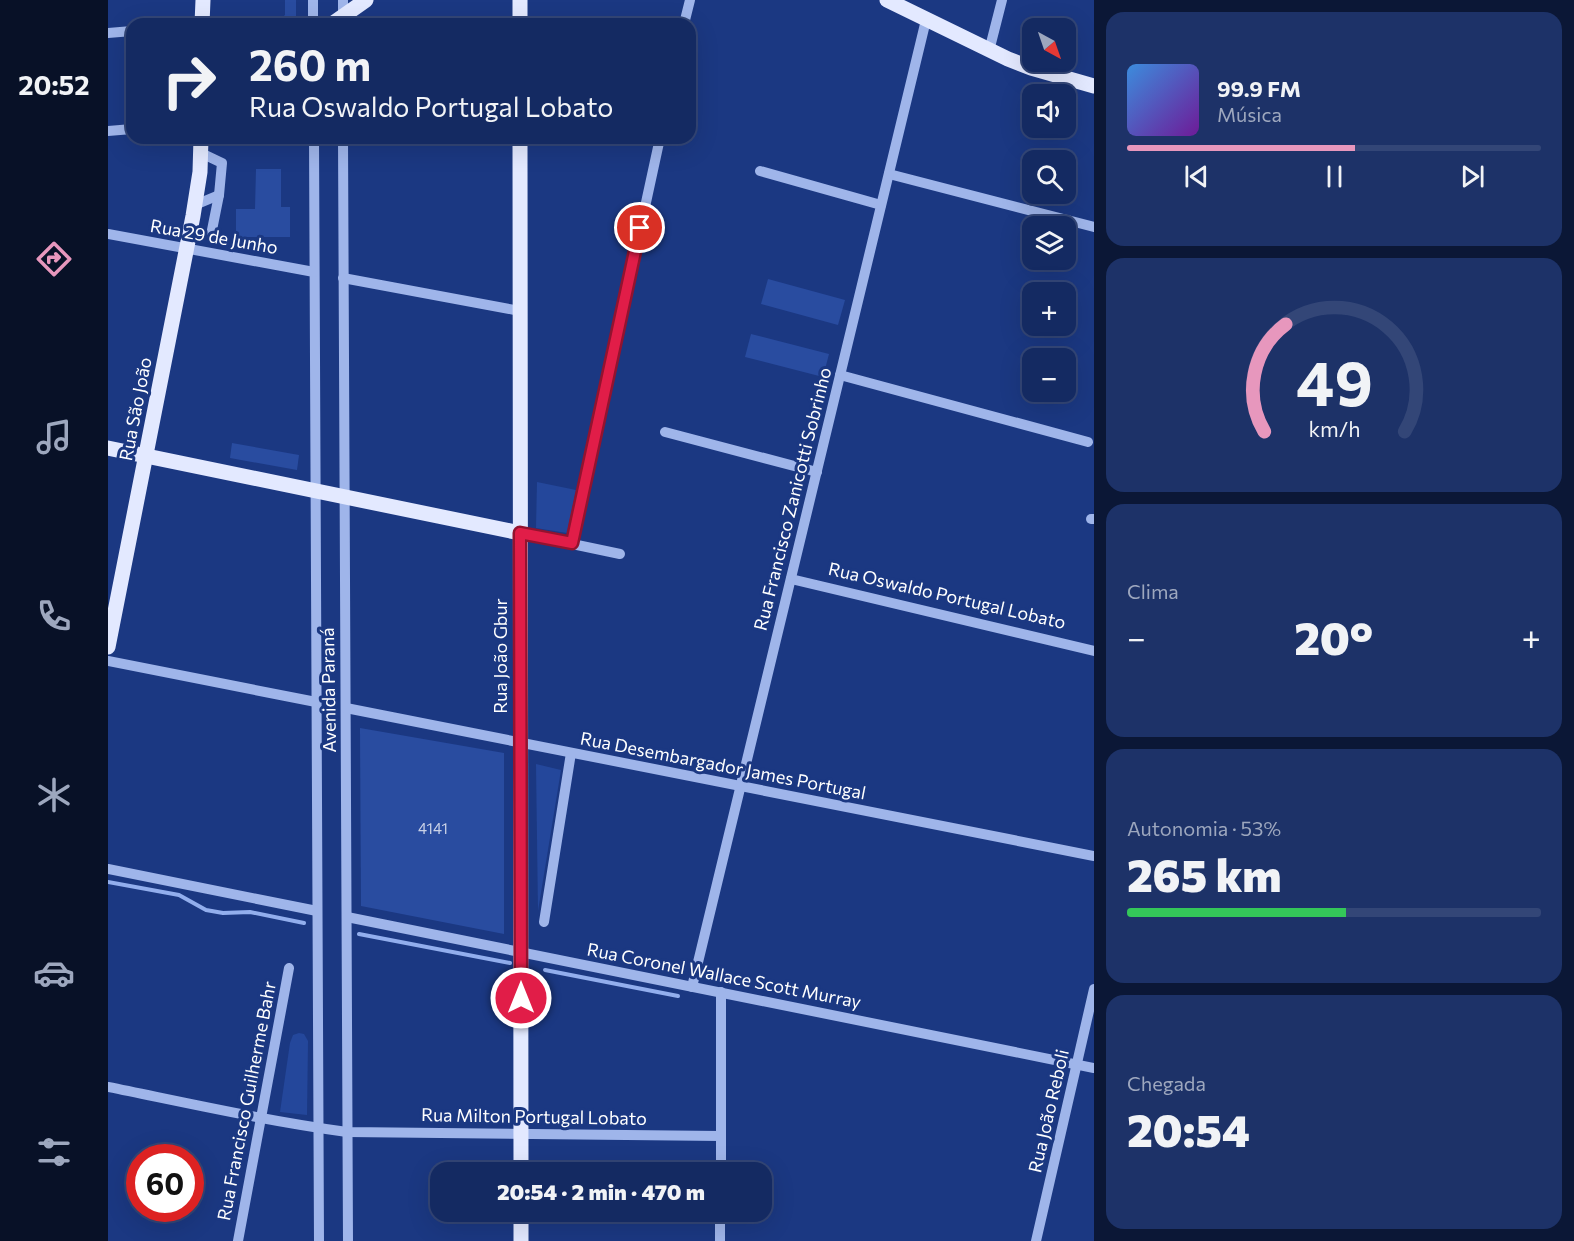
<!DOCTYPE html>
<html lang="pt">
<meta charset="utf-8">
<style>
body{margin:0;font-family:Commissioner,sans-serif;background:#1d3268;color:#f1f3f6;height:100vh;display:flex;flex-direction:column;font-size:22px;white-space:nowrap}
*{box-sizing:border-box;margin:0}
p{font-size:20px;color:#9da7be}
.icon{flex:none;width:33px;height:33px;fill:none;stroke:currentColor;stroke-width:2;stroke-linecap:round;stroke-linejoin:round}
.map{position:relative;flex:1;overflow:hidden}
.sheet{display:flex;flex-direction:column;gap:12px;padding:12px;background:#0b1736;width:480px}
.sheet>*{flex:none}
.guide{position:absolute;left:18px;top:18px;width:570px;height:126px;border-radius:18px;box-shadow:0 6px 24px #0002,0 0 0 2px #334677;background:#142a62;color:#f1f3f6;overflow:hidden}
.needle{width:39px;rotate:140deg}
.buttons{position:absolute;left:914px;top:18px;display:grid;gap:12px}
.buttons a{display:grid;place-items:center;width:54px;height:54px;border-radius:12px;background:#142a62;box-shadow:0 6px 24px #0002,0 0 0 2px #334677;font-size:30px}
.speed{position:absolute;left:18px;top:1144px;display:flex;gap:12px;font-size:30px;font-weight:700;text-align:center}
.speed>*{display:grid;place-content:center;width:78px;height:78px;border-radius:50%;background:#142a62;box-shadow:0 6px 24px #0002,0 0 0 2px #334677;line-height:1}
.speed .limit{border:9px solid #d22;background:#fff;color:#111}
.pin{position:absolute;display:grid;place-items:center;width:51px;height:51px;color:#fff;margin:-26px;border:3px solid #fff;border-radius:50%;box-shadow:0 2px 6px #0007}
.me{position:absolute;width:66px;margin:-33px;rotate:0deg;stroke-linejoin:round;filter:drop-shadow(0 0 4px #0008)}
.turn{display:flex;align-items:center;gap:21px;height:126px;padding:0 24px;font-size:27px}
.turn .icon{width:78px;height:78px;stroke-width:2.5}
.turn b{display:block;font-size:42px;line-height:51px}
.big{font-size:45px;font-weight:800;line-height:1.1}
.sheet .widget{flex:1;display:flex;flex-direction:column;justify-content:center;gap:9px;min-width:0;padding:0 21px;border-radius:18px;background:#1d3268}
.sheet .dial{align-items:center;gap:0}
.dial svg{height:156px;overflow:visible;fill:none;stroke:#334677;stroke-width:7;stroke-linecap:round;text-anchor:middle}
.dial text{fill:#f1f3f6;stroke:none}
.song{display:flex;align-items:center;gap:18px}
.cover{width:72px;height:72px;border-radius:9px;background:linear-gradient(135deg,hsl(210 70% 55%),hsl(280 70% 35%))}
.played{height:6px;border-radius:3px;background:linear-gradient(90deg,#e797bd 55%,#334677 55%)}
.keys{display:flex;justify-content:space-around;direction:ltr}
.heat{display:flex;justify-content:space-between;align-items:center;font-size:33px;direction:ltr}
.charge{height:9px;border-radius:4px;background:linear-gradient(90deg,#34c759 53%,#334677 0)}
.trip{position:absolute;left:322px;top:1162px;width:342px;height:60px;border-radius:18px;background:#142a62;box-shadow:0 6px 24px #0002,0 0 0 2px #334677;font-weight:800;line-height:60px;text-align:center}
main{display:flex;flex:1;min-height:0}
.dock{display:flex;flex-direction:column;width:108px;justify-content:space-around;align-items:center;background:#081127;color:#9da7be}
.dock .icon{width:42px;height:42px}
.dock .on{color:#e797bd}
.dock b{font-size:27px;color:#f1f3f6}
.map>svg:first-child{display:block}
.green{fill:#24479b}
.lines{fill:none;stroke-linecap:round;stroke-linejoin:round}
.stream{stroke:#92aeed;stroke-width:4}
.building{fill:#294ca0}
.minor{stroke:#9fb5ea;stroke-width:10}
.major{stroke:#e3e9ff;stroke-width:15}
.route-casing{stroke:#92132f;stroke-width:15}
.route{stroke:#e11d48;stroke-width:10}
.labels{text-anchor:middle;stroke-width:6;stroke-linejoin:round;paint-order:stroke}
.number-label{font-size:15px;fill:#cad2e7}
.street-label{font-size:18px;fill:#fff;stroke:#1b3882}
</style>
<main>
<nav class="dock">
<b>20:52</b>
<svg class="icon on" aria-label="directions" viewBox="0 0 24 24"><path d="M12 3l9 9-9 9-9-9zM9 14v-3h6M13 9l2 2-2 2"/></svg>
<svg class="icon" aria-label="music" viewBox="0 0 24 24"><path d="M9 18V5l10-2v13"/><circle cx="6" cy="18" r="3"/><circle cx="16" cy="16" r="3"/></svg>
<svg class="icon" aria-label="phone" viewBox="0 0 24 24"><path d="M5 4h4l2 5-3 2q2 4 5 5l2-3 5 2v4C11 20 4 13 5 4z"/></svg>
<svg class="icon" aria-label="climate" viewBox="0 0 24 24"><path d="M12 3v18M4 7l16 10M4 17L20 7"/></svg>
<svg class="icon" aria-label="car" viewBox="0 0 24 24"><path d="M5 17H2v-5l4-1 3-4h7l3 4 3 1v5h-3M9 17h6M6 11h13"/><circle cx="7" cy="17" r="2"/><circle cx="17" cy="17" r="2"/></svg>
<svg class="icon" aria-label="filters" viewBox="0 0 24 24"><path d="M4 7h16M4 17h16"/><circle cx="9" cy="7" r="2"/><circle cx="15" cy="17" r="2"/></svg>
</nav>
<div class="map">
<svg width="986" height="1241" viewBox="0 0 986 1241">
<rect width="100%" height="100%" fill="#1b3882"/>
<g class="green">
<polygon points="429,482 468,490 459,533 428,528"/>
<polygon points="428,764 453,770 430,911"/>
<polygon points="191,1033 196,1034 200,1041 199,1115 172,1112 182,1043 185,1035"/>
</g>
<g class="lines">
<g class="stream">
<polyline points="0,882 71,895 98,910 115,913 142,912 196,923"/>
<polyline points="251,934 402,963"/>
<polyline points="437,970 570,996"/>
</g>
</g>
<g class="building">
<polygon points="177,0 188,0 188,19 181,24 166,24 177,15"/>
<polygon points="148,169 173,169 173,207 182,207 182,237 128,237 128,209 147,209"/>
<polygon points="660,279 737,300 730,325 653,304"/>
<polygon points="643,334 721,354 715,377 637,357"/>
<polygon points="124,443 191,455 189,470 122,458"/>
<polygon points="252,728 396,753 396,934 253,906"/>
</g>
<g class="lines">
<g class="minor">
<polyline points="205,0 205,24"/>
<polyline points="235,21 235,0"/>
<polyline points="576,24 582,0"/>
<polyline points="0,33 24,31"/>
<polyline points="881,51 894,0"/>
<polyline points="0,131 24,129"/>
<polyline points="206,138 211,1241"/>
<polyline points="235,138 240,1241"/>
<polyline points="93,153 114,163 111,195 103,235"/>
<polyline points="652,171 773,205"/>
<polyline points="781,174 986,227"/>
<polyline points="87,205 111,195"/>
<polyline points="0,234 206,272"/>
<polyline points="235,278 412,311"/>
<polyline points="732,375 980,442"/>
<polyline points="557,432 709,472"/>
<polyline points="983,519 986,519"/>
<polyline points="412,533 512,554"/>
<polyline points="464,543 552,138"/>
<polyline points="683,579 986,651"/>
<polyline points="0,661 208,702"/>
<polyline points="238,708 986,856"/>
<polyline points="0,869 209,911"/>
<polyline points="239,917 986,1068"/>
<polyline points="436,922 463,753"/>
<polyline points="584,987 818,20"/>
<path d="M0,1087c79,16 159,34 239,45l374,4"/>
<polyline points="613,1173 613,992"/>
<polyline points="130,1241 181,968"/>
<polyline points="612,1241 612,1212"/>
<polyline points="928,1241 986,989"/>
</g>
<g class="major">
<polyline points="412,0 412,24"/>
<polyline points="779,0 900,59 923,68 986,86"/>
<polyline points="94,24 95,0"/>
<polyline points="224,24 258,0"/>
<polyline points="412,138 413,1173"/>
<polyline points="0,448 412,533"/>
<polyline points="0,647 85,216 92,172 93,138"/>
<polyline points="413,1212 413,1241"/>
</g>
</g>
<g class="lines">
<g class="route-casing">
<polyline id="route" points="413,998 412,533 464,543 532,228"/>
</g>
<use href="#route" class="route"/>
</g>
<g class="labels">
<g class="number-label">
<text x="325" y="834">4141</text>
</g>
<g class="street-label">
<text transform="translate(106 237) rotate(10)" y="6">Rua 29 de Junho</text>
<text transform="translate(28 409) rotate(-79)" y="6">Rua São João</text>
<text transform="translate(685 499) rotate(-76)" y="6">Rua Francisco Zanicotti Sobrinho</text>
<text transform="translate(839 596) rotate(13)" y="6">Rua Oswaldo Portugal Lobato</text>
<text transform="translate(393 656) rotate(-90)" y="6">Rua João Gbur</text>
<text transform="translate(221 690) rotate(-91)" y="6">Avenida Paraná</text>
<text transform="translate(615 766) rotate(11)" y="6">Rua Desembargador James Portugal</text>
<text transform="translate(616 976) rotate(11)" y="6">Rua Coronel Wallace Scott Murray</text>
<text transform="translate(139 1101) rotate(-79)" y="6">Rua Francisco Guilherme Bahr</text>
<text transform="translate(941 1111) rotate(-77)" y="6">Rua João Reboli</text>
<text transform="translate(426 1117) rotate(1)" y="6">Rua Milton Portugal Lobato</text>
</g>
</g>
</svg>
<div class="buttons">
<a><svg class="needle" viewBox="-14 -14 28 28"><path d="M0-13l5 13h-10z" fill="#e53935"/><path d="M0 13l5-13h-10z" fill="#9da7be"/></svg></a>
<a><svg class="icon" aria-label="sound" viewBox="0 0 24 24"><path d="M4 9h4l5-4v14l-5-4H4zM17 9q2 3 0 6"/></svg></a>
<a><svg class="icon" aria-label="search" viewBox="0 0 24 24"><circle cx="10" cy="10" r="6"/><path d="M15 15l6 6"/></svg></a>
<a><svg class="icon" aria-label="layers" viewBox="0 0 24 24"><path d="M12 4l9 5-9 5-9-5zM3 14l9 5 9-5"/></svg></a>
<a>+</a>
<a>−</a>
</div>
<div class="speed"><div class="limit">60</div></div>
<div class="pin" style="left:532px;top:228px;background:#d93025"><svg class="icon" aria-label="arrive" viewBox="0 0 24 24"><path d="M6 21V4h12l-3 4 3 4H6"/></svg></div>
<svg class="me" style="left:413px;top:998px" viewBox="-20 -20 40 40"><circle r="17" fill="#e11d48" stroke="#fff" stroke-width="3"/><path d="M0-11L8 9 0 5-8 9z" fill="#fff"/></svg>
<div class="trip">20:54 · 2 min · 470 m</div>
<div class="guide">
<div class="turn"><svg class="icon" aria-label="right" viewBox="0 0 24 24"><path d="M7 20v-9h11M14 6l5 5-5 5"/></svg><div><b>260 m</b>Rua Oswaldo Portugal Lobato</div></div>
</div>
</div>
<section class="sheet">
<div class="widget">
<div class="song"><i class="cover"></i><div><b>99.9 FM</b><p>Música</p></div></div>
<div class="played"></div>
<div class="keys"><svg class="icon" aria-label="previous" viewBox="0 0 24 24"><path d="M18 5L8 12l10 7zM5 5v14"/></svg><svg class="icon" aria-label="pause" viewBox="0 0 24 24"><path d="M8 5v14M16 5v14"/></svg><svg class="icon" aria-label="next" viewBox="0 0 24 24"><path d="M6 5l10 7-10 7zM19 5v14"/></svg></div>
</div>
<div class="widget dial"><svg viewBox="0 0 100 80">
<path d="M14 69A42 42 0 1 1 86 69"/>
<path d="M14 69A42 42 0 0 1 25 14" stroke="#e797bd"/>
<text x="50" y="56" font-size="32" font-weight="700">49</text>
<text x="50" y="72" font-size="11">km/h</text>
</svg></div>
<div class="widget"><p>Clima</p>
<div class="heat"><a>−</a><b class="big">20°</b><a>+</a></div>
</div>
<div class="widget"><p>Autonomia · 53%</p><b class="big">265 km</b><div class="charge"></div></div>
<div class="widget"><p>Chegada</p><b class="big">20:54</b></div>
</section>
</main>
